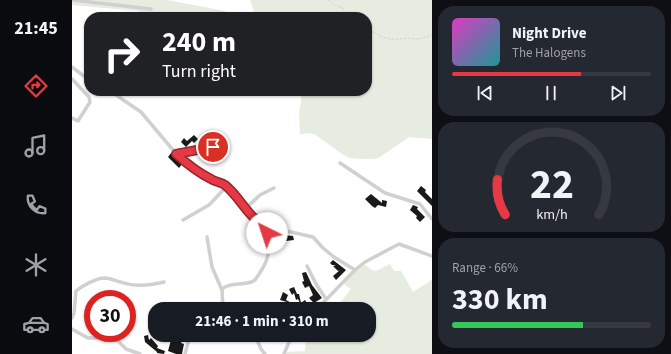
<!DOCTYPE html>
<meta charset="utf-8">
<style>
body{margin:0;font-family:"Source Sans 3",sans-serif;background:#242831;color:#f1f3f6;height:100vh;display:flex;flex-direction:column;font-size:15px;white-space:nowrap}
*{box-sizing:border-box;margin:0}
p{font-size:13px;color:#9ea1a6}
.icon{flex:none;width:22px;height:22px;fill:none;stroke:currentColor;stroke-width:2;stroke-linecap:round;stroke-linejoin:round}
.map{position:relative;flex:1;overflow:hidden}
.panel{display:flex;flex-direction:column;gap:6px;padding:6px;background:#0d0f14;width:239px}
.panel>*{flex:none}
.guide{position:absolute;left:12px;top:12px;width:288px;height:84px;border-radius:16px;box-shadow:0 1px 3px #0004;background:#202124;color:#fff;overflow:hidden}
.speed{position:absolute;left:12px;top:290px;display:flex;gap:8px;font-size:20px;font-weight:700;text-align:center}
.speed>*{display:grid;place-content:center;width:52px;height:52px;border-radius:50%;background:#171b24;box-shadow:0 1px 3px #0004;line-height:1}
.speed .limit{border:6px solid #d22;background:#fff;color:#111}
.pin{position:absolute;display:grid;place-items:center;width:34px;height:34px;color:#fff;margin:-17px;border:2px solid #fff;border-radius:50%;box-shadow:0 1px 4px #0007}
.me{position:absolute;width:44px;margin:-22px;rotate:319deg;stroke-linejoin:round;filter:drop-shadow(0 0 3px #0008)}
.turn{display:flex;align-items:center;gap:14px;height:84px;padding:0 12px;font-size:18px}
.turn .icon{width:52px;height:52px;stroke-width:2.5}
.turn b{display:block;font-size:28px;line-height:34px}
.big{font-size:30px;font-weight:700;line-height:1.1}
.panel .tile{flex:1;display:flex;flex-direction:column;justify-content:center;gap:6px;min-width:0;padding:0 14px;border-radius:16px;background:#242831}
.panel .dial{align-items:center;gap:0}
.dial svg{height:104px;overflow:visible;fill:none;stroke:#363941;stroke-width:7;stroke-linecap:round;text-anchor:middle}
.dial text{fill:#f1f3f6;stroke:none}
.song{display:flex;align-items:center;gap:12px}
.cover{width:48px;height:48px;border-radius:6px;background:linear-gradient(135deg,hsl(310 70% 55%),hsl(180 70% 35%))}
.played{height:4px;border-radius:2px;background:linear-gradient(90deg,#e63946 65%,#363941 65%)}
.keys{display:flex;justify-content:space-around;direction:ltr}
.charge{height:6px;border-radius:3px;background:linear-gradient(90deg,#34c759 66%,#363941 0)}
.trip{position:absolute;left:76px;top:302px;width:228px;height:40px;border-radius:16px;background:#171b24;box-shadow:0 1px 3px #0004;font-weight:700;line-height:40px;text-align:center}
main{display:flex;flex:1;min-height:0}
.menu{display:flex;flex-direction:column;width:72px;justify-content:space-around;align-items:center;background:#090b0e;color:#9ea1a6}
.menu .icon{width:28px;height:28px}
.menu .current{color:#e63946}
.menu b{font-size:18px;color:#f1f3f6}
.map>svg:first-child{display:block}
.green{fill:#e6ecdf}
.building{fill:#1a1a1a}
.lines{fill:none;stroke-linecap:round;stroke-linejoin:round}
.path{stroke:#cdcdcd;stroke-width:1;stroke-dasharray:2 2;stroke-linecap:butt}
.minor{stroke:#d0d0d0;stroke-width:3.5}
.route-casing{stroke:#96252e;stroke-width:10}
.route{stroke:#e63946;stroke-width:7}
</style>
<main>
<nav class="menu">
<b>21:45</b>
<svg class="icon current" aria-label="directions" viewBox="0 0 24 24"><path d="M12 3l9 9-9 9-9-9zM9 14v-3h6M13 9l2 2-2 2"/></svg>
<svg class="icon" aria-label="music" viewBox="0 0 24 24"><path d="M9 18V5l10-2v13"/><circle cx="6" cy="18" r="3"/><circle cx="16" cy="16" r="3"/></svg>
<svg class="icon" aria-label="phone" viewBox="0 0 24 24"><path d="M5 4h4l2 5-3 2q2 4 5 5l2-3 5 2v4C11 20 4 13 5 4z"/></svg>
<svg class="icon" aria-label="climate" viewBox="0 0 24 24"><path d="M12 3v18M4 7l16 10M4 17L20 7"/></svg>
<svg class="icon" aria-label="car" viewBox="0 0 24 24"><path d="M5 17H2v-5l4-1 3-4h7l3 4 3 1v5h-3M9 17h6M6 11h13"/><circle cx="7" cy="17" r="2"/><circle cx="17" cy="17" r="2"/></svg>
</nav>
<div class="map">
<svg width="360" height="354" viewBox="0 0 360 354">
<rect width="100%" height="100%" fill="#fff"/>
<g class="green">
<polygon points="1,0 95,0 153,11 153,17 78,17 66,11 0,5"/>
<polygon points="178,0 360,0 360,139 337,137 308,157 302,159 290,159 278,158 270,154 244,135 238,133 228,134 227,111 229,103 229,91 295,91 295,17 184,17"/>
<polygon points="318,264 322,271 329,271 341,292 360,280 360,354 214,354 215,352 233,351 234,335 297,335 297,309 263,309 279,289 272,284 284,270 293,265 300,270 304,271"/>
</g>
<g class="building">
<polygon points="122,135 126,139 122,143 120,141 114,147 109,142 112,138 115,141"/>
<polygon points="99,153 111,163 107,168 96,157"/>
<polygon points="349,186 354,190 353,192 360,199 360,206 345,191"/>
<polygon points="299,194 310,203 310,200 315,201 314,207 306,205 303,208 300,206 293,199"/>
<polygon points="341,205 346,207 345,209 353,217 348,222 344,218 345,216 338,210"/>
<polygon points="208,233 211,233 211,235 221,236 222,240 214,241 214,238 206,241 204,234"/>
<polygon points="261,260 274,270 264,280 261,276 268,270 266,271 261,266 264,265 260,265 258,263"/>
<polygon points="234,272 240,285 250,298 242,303 237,298 241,295 237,286 233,288 230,282 232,281 230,273"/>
<polygon points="222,287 225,294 227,294 229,303 233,300 235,303 233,304 235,309 226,309 230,307 226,299 224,300 222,293 220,295 217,289"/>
<polygon points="211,292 216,295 214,300 221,304 218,309 210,309 215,302 208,300"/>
<polygon points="76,335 77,340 79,338 86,346 85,348 93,351 92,354 85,353 85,352 73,342 72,336"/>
<polygon points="106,335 112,336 109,343 112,344 110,354 104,354 96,351 99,340 103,342"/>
</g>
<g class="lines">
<g class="path">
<polyline points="257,0 262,5 271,8 272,13 276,17"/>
<path d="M295,27c16,12 21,14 40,11 3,0 6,1 10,1 5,-1 10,-2 15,-4"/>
</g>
<g class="minor">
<polyline points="0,0 79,9"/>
<polyline points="0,67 17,80"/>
<polyline points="0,79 17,97 18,102 6,121 0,118"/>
<polyline points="36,91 44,95 69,112 106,156 132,175 141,180 152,184 160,192 178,215 183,219 197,227 241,237 251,248 262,257 283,270 245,309"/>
<polyline points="104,154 141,147"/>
<polyline points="268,163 313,193 348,204 360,219"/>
<polyline points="173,209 188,195 202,188"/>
<polyline points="111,220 137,205 154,187"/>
<polyline points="135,237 140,267 150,290"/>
<polyline points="235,266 244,284 254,299"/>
<polyline points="283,270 293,262 327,244 360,256"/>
<path d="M151,309l-1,-20c9,-8 23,-2 33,-9 16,-22 15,-27 11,-54"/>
<path d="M0,318l2,-5 2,-22c6,-5 20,-13 29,-13 10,1 20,7 31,7 9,1 19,-1 28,-3"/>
<polyline points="0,329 16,338 24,338 35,334 40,335 54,349 68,354"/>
<polyline points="183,335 189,349 193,354"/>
<polyline points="113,354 118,335"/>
<polyline points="212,354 220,335"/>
</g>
</g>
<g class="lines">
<g class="route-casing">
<path id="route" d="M141,147l-37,7c10,9 23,19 35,25 4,3 10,3 14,6 16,13 22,32 41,41l1,7"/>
</g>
<use href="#route" class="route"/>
</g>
</svg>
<div class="speed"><div class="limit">30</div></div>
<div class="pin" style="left:141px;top:147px;background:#d93025"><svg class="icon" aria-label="arrive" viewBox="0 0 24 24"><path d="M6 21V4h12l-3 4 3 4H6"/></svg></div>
<svg class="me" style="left:195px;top:233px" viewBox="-20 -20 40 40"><circle r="19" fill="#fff"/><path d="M0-13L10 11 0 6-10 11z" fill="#e63946"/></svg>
<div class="trip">21:46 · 1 min · 310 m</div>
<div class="guide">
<div class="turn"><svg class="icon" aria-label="right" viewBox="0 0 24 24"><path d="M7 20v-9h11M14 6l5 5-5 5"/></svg><div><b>240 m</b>Turn right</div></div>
</div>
</div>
<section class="panel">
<div class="tile">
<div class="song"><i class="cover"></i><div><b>Night Drive</b><p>The Halogens</p></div></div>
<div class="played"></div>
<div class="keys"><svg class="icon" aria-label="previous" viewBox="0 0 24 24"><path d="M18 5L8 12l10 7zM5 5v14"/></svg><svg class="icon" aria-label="pause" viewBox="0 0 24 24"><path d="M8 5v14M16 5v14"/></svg><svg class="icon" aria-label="next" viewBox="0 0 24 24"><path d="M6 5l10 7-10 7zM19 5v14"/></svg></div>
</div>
<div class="tile dial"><svg viewBox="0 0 100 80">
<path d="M14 69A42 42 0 1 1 86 69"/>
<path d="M14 69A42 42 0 0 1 8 42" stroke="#e63946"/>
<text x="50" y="56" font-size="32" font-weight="700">22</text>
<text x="50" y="72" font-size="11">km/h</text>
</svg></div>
<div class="tile"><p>Range · 66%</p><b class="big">330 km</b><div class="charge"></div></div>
</section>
</main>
